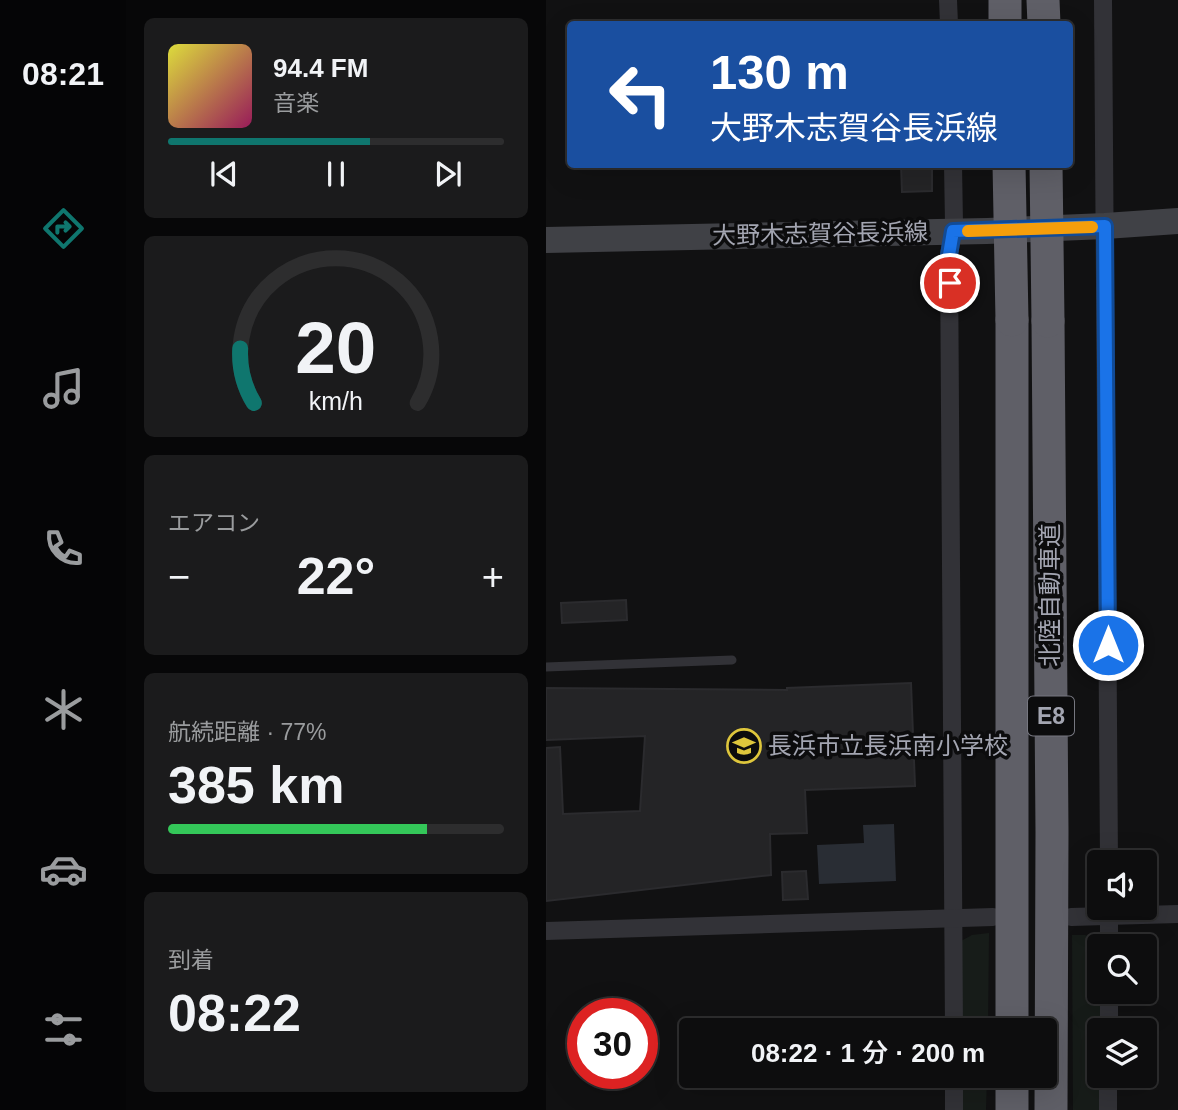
<!DOCTYPE html>
<html lang="ja">
<meta charset="utf-8">
<style>
body{margin:0;font-family:Helvetica,"Noto Sans JP",sans-serif;background:#1b1b1c;color:#f1f3f6;height:100vh;display:flex;flex-direction:column;font-size:26px;white-space:nowrap}
*{box-sizing:border-box;margin:0}
p{font-size:23px;color:#9a9c9e}
.icon{flex:none;width:38px;height:38px;fill:none;stroke:currentColor;stroke-width:2;stroke-linecap:round;stroke-linejoin:round}
.map{position:relative;flex:1;overflow:hidden}
.details{display:flex;flex-direction:column;gap:18px;padding:18px;background:#070708;width:420px}
.details>*{flex:none}
.guide{position:absolute;left:21px;top:21px;width:506px;height:147px;border-radius:7px;box-shadow:0 7px 28px #0002,0 0 0 2px #2d2d2e;background:#1a4fa0;color:#fff;overflow:hidden}
.fabs{position:absolute;left:541px;top:850px;display:grid;gap:14px}
.fabs a{display:grid;place-items:center;width:70px;height:70px;border-radius:7px;background:#0d0d0e;box-shadow:0 7px 28px #0002,0 0 0 2px #2d2d2e;font-size:35px}
.speed{position:absolute;left:21px;top:998px;display:flex;gap:14px;font-size:35px;font-weight:700;text-align:center}
.speed>*{display:grid;place-content:center;width:91px;height:91px;border-radius:50%;background:#0d0d0e;box-shadow:0 7px 28px #0002,0 0 0 2px #2d2d2e;line-height:1}
.speed .limit{border:10px solid #d22;background:#fff;color:#111}
.pin{position:absolute;display:grid;place-items:center;width:60px;height:60px;color:#fff;margin:-30px;border:4px solid #fff;border-radius:50%;box-shadow:0 2px 7px #0007}
.me{position:absolute;width:77px;margin:-38px;rotate:0deg;stroke-linejoin:round;filter:drop-shadow(0 0 5px #0008)}
.turn{display:flex;align-items:center;gap:24px;height:147px;padding:0 28px;font-size:32px}
.turn .icon{width:91px;height:91px;stroke-width:2.5}
.turn b{display:block;font-size:49px;line-height:60px}
.big{font-size:52px;font-weight:600;line-height:1.1}
.details .widget{flex:1;display:flex;flex-direction:column;justify-content:center;gap:10px;min-width:0;padding:0 24px;border-radius:10px;background:#1b1b1c}
.details .dial{align-items:center;gap:0}
.dial svg{height:182px;overflow:visible;fill:none;stroke:#2d2d2e;stroke-width:7;stroke-linecap:round;text-anchor:middle}
.dial text{fill:#f1f3f6;stroke:none}
.song{display:flex;align-items:center;gap:21px}
.cover{width:84px;height:84px;border-radius:10px;background:linear-gradient(135deg,hsl(60 70% 55%),hsl(330 70% 35%))}
.played{height:7px;border-radius:4px;background:linear-gradient(90deg,#0f766e 60%,#2d2d2e 60%)}
.keys{display:flex;justify-content:space-around;direction:ltr}
.heat{display:flex;justify-content:space-between;align-items:center;font-size:38px;direction:ltr}
.charge{height:10px;border-radius:5px;background:linear-gradient(90deg,#34c759 77%,#2d2d2e 0)}
.trip{position:absolute;left:133px;top:1018px;width:378px;height:70px;border-radius:7px;background:#0d0d0e;box-shadow:0 7px 28px #0002,0 0 0 2px #2d2d2e;font-weight:600;line-height:70px;text-align:center}
main{display:flex;flex:1;min-height:0}
.tab-bar{display:flex;flex-direction:column;width:126px;justify-content:space-around;align-items:center;background:#050506;color:#9a9c9e}
.tab-bar .icon{width:49px;height:49px}
.tab-bar .active{color:#0f766e}
.tab-bar b{font-size:32px;color:#f1f3f6}
.map>svg:first-child{display:block}
.green{fill:#171c19}
.water{fill:#292d34}
.building{fill:#242426;stroke:#2b2b2e;stroke-width:2}
.lines{fill:none;stroke-linecap:round;stroke-linejoin:round}
.lane{stroke:#323237;stroke-width:9}
.street{stroke:#323237;stroke-width:18}
.secondary{stroke:#404146;stroke-width:26}
.highway{stroke:#5f5f67;stroke-width:33}
.highway-bridge{stroke:#5f5f67;stroke-width:33}
.route-casing{stroke:#114b97;stroke-width:18}
.route{stroke:#1a73e8;stroke-width:12}
.slow{stroke:#f59e0b;stroke-width:12}
.labels{text-anchor:middle;stroke-width:7;stroke-linejoin:round;paint-order:stroke}
.shield{fill:#0c0c0d;stroke:#767780;stroke-width:2}
.shield-label{font-size:23px;font-weight:bold;fill:#a3a5b1}
.street-label{font-size:24px;fill:#a3a5b1;stroke:#0c0c0d}
.poi-label{font-size:24px;fill:#a3a5b1;stroke:#0c0c0d;text-anchor:start}
</style>
<main>
<nav class="tab-bar">
<b>08:21</b>
<svg class="icon active" aria-label="directions" viewBox="0 0 24 24"><path d="M12 3l9 9-9 9-9-9zM9 14v-3h6M13 9l2 2-2 2"/></svg>
<svg class="icon" aria-label="music" viewBox="0 0 24 24"><path d="M9 18V5l10-2v13"/><circle cx="6" cy="18" r="3"/><circle cx="16" cy="16" r="3"/></svg>
<svg class="icon" aria-label="phone" viewBox="0 0 24 24"><path d="M5 4h4l2 5-3 2q2 4 5 5l2-3 5 2v4C11 20 4 13 5 4z"/></svg>
<svg class="icon" aria-label="climate" viewBox="0 0 24 24"><path d="M12 3v18M4 7l16 10M4 17L20 7"/></svg>
<svg class="icon" aria-label="car" viewBox="0 0 24 24"><path d="M5 17H2v-5l4-1 3-4h7l3 4 3 1v5h-3M9 17h6M6 11h13"/><circle cx="7" cy="17" r="2"/><circle cx="17" cy="17" r="2"/></svg>
<svg class="icon" aria-label="filters" viewBox="0 0 24 24"><path d="M4 7h16M4 17h16"/><circle cx="9" cy="7" r="2"/><circle cx="15" cy="17" r="2"/></svg>
</nav>
<section class="details">
<div class="widget">
<div class="song"><i class="cover"></i><div><b>94.4 FM</b><p>音楽</p></div></div>
<div class="played"></div>
<div class="keys"><svg class="icon" aria-label="previous" viewBox="0 0 24 24"><path d="M18 5L8 12l10 7zM5 5v14"/></svg><svg class="icon" aria-label="pause" viewBox="0 0 24 24"><path d="M8 5v14M16 5v14"/></svg><svg class="icon" aria-label="next" viewBox="0 0 24 24"><path d="M6 5l10 7-10 7zM19 5v14"/></svg></div>
</div>
<div class="widget dial"><svg viewBox="0 0 100 80">
<path d="M14 69A42 42 0 1 1 86 69"/>
<path d="M14 69A42 42 0 0 1 8 45" stroke="#0f766e"/>
<text x="50" y="56" font-size="32" font-weight="700">20</text>
<text x="50" y="72" font-size="11">km/h</text>
</svg></div>
<div class="widget"><p>エアコン</p>
<div class="heat"><a>−</a><b class="big">22°</b><a>+</a></div>
</div>
<div class="widget"><p>航続距離 · 77%</p><b class="big">385 km</b><div class="charge"></div></div>
<div class="widget"><p>到着</p><b class="big">08:22</b></div>
</section>
<div class="map">
<svg width="632" height="1110" viewBox="0 0 632 1110">
<rect width="100%" height="100%" fill="#111112"/>
<g class="green">
<polygon points="443,933 442,1031 413,1031 415,941 426,935"/>
<polygon points="526,935 539,935 556,940 556,947 553,947 553,992 556,992 556,1031 553,1031 555,1110 527,1110"/>
<polygon points="413,1076 441,1076 440,1110 412,1110"/>
</g>
<polygon class="water" points="348,824 350,881 273,884 271,845 318,843 317,825"/>
<g class="building">
<polygon points="355,164 386,164 386,191 356,192"/>
<polygon points="80,600 81,620 16,623 15,603"/>
<polygon points="365,683 369,786 259,790 261,833 224,834 225,875 0,901 0,748 14,747 17,814 94,811 99,736 0,740 0,688 241,690 241,688"/>
<polygon points="260,871 262,899 237,900 236,872"/>
</g>
<g class="lines">
<polyline class="lane" points="0,667 186,660"/>
<g class="street">
<polyline points="402,0 403,24"/>
<polyline points="557,0 563,863"/>
<polyline points="407,164 408,224 403,255 408,1031"/>
<polyline points="525,917 632,914"/>
<polyline points="0,931 447,917"/>
<polyline points="563,947 563,908"/>
<polyline points="563,1031 563,992"/>
<polyline points="408,1076 408,1110"/>
<polyline points="562,1110 562,1076"/>
</g>
<polyline class="secondary" points="0,240 441,231 559,226 632,221"/>
<g class="highway">
<polyline points="459,0 459,24"/>
<polyline points="497,0 498,24"/>
<polyline points="466,320 466,1031"/>
<polyline points="502,321 506,832 505,1110"/>
<polyline points="466,1110 466,1076"/>
</g>
<g class="highway-bridge">
<polyline points="463,164 466,320"/>
<polyline points="500,164 502,321"/>
</g>
</g>
<g class="lines">
<g class="route-casing">
<polyline id="route" points="404,283 403,255 407,231 559,226 562,645"/>
</g>
<use href="#route" class="route"/>
<polyline class="slow" points="422,231 546,227"/>
</g>
<defs>
<g id="school-ring" transform="scale(1.75)"><circle r="9.5" fill="#0c0c0d" stroke="#dec63c" stroke-width="1.5"/><path d="M0-5L7-2L0 1L-7-2ZM-4 1L0 2.5L4 1V4Q0 6-4 4Z" fill="#dec63c"/></g>
</defs>
<g fill-rule="evenodd">
<use href="#school-ring" x="198" y="746"/>
</g>
<g class="labels">
<rect class="shield" x="482" y="696.5" width="46" height="39" rx="5"/>
<g class="shield-label">
<text x="505" y="724">E8</text>
</g>
<g class="street-label">
<text transform="translate(274 234) rotate(-1)" y="8">大野木志賀谷長浜線</text>
<text transform="translate(504 595) rotate(-90)" y="8">北陸自動車道</text>
</g>
<g class="poi-label">
<text x="222" y="754">長浜市立長浜南小学校</text>
</g>
</g>
</svg>
<div class="fabs">
<a><svg class="icon" aria-label="sound" viewBox="0 0 24 24"><path d="M4 9h4l5-4v14l-5-4H4zM17 9q2 3 0 6"/></svg></a>
<a><svg class="icon" aria-label="search" viewBox="0 0 24 24"><circle cx="10" cy="10" r="6"/><path d="M15 15l6 6"/></svg></a>
<a><svg class="icon" aria-label="layers" viewBox="0 0 24 24"><path d="M12 4l9 5-9 5-9-5zM3 14l9 5 9-5"/></svg></a>
</div>
<div class="speed"><div class="limit">30</div></div>
<div class="pin" style="left:404px;top:283px;background:#d93025"><svg class="icon" aria-label="arrive" viewBox="0 0 24 24"><path d="M6 21V4h12l-3 4 3 4H6"/></svg></div>
<svg class="me" style="left:562px;top:645px" viewBox="-20 -20 40 40"><circle r="17" fill="#1a73e8" stroke="#fff" stroke-width="3"/><path d="M0-11L8 9 0 5-8 9z" fill="#fff"/></svg>
<div class="trip">08:22 · 1 分 · 200 m</div>
<div class="guide">
<div class="turn"><svg class="icon" aria-label="left" viewBox="0 0 24 24"><path d="M17 20v-9H6M10 6l-5 5 5 5"/></svg><div><b>130 m</b>大野木志賀谷長浜線</div></div>
</div>
</div>
</main>
